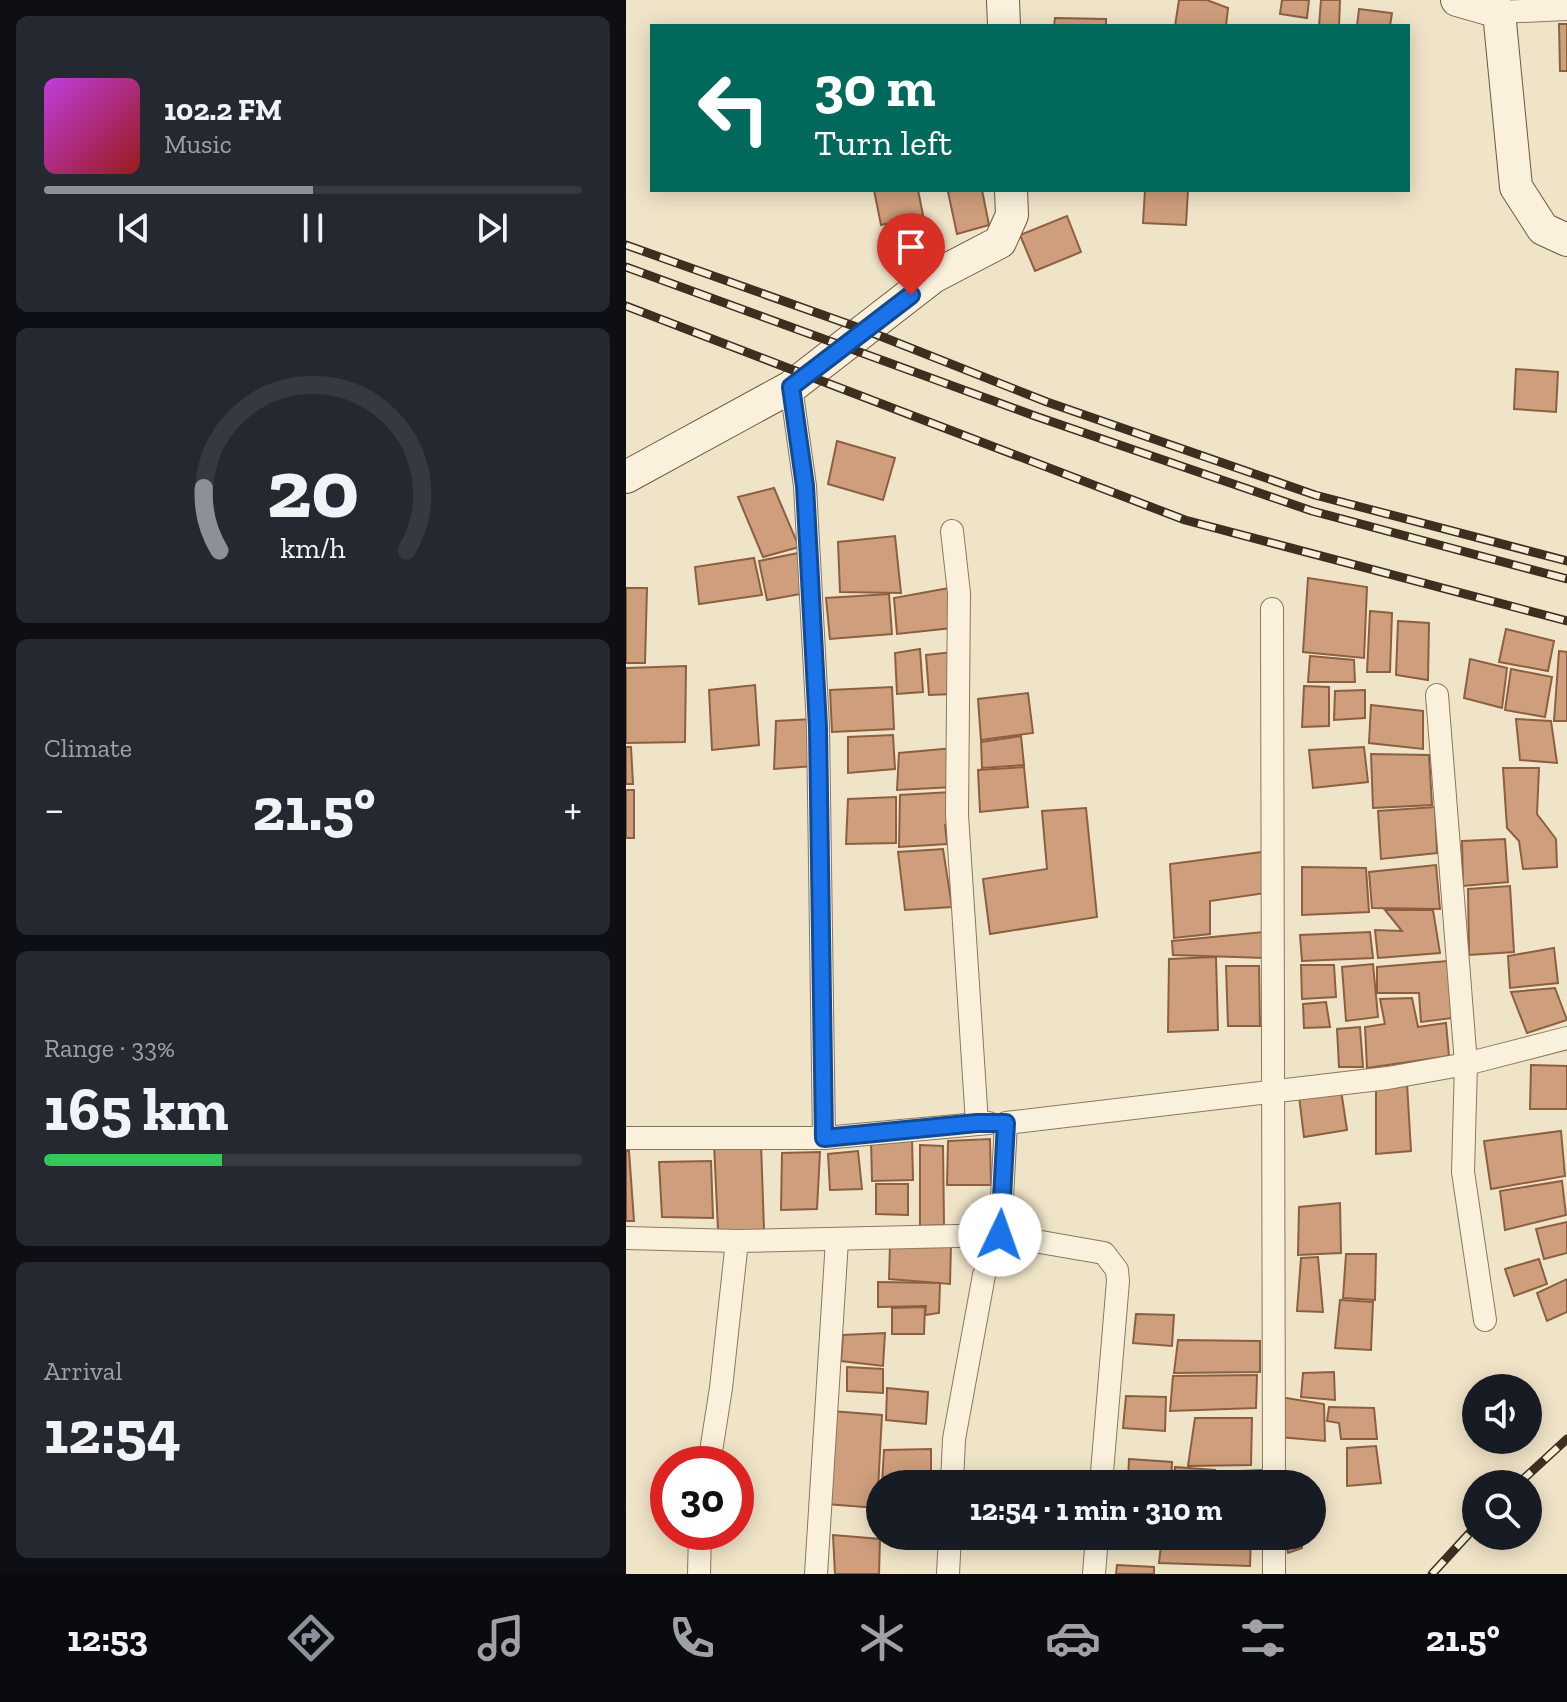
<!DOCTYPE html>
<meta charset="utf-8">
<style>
body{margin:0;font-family:"Zilla Slab",serif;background:#242831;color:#f1f3f6;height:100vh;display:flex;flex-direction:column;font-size:30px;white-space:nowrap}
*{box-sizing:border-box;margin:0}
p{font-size:26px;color:#9ea1a6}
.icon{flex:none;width:44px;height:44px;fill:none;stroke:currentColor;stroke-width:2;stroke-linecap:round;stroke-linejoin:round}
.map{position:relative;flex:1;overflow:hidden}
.sheet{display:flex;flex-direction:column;gap:16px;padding:16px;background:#0d0f14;width:626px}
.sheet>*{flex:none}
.guide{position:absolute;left:24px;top:24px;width:760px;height:168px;border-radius:0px;box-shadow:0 4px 20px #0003;background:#00695c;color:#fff;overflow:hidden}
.controls{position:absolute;left:836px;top:1374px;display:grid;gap:16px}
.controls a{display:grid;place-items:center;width:80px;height:80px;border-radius:50%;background:#171b24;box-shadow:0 4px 20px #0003;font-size:40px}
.speed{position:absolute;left:24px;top:1446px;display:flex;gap:16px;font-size:40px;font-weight:700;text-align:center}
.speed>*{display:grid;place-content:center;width:104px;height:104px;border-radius:50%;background:#171b24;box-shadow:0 4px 20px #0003;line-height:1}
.speed .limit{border:12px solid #d22;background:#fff;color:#111}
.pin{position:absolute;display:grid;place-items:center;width:68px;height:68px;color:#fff;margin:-82px -34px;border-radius:50% 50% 50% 0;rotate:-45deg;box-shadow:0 0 8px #0007}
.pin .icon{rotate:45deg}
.me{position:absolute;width:88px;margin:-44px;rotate:3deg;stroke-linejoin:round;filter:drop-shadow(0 0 6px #0008)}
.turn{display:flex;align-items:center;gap:28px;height:168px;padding:0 32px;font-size:36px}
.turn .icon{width:104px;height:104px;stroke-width:2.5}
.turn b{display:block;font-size:56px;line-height:68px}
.big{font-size:60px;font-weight:700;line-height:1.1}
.sheet .tile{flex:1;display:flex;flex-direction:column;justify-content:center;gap:12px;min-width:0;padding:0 28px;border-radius:12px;background:#242831}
.sheet .dial{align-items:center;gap:0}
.dial svg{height:208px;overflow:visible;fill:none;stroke:#363941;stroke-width:7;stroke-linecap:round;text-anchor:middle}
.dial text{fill:#f1f3f6;stroke:none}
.song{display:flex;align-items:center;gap:24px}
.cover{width:96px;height:96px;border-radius:12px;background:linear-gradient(135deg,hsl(290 70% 55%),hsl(0 70% 35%))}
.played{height:8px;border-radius:4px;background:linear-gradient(90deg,#8c9099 50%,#363941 50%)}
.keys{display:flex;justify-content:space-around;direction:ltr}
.heat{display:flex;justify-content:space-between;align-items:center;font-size:44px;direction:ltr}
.charge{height:12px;border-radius:6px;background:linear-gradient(90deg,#34c759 33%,#363941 0)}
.trip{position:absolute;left:240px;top:1470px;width:460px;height:80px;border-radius:40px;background:#171b24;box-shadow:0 4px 20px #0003;font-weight:700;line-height:80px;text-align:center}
.tabs{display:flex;height:128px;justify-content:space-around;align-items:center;background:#090b0e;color:#9ea1a6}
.tabs .icon{width:56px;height:56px}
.tabs .active{color:#8c9099}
.tabs b{font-size:36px;color:#f1f3f6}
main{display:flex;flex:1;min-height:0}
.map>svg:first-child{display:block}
.building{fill:#cf9f7d;stroke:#8d5f41;stroke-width:2}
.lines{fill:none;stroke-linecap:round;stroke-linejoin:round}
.street-casing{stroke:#8d765c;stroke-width:24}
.secondary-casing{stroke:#6f573f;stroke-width:34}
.street{stroke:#faf1dc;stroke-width:22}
.secondary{stroke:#faf1dc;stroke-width:32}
.rail-casing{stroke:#3d2e20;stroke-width:9}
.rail{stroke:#f7eed8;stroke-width:6;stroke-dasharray:18;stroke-linecap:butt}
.route-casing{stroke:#114b97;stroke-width:20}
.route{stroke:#1a73e8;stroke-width:14}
</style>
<main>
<section class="sheet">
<div class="tile">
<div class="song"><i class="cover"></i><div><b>102.2 FM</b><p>Music</p></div></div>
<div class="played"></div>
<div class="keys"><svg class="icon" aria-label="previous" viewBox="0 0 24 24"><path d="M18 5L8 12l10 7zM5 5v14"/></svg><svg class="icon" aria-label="pause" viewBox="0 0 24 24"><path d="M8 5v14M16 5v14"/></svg><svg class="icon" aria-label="next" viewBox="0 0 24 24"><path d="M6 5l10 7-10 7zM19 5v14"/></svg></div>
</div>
<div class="tile dial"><svg viewBox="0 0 100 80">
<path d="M14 69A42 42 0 1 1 86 69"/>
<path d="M14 69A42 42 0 0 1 8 45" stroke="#8c9099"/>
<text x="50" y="56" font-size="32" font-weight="700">20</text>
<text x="50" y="72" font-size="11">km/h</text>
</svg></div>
<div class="tile"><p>Climate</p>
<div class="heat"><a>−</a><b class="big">21.5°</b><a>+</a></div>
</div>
<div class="tile"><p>Range · 33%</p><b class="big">165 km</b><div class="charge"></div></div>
<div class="tile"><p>Arrival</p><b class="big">12:54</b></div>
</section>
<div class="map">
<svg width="941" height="1574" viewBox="0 0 941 1574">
<rect width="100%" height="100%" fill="#f0e4c8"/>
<g class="building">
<polygon points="553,0 581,0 602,8 600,26 549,26"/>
<polygon points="656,0 683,0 681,18 654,14"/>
<polygon points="695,0 714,0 713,26 693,26"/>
<polygon points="733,9 766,13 764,26 731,26"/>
<polygon points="429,18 480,19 480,26 428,26"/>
<polygon points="933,24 941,24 941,71 934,71"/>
<polygon points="248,190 292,190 297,215 255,225"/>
<polygon points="328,190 356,190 363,225 331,234 322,192"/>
<polygon points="519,190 562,190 560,225 517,223"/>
<polygon points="441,216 455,252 409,271 394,235"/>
<polygon points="890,369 932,372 930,412 888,409"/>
<polygon points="211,441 269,458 257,500 202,484"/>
<polygon points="148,488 173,547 137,557 112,497"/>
<polygon points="269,536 275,593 214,592 212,542"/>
<polygon points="177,552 180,593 141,600 133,561"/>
<polygon points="128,558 136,595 73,604 69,567"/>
<polygon points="682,578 741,587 738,658 677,652"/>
<polygon points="0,588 21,588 19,663 0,663"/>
<polygon points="323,588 326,628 271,634 268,598"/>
<polygon points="263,594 266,634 204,639 200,598"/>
<polygon points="744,611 766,613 764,672 741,672"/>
<polygon points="772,621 803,623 802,680 770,675"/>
<polygon points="880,629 928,641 922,671 873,662"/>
<polygon points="294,649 297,692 271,694 269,653"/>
<polygon points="933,651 941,652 941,721 928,721"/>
<polygon points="327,652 328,694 303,695 300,655"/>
<polygon points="684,656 728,660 729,682 682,682"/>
<polygon points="844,659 881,668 876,708 838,698"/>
<polygon points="60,666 59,742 0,743 0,668"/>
<polygon points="885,669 926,677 919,717 879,710"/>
<polygon points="129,685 133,745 86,750 83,690"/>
<polygon points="678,686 703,687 703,726 676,727"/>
<polygon points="266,687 268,729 206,732 204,690"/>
<polygon points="739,690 739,718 708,720 709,691"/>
<polygon points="402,693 407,733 355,740 352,699"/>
<polygon points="745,705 797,711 797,749 743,743"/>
<polygon points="187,719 188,766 148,769 150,721"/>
<polygon points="890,719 925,721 931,763 894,760"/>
<polygon points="267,735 269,769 222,773 222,737"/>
<polygon points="395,736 398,765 356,768 355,742"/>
<polygon points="0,747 5,747 7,784 0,784"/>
<polygon points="738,747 742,782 687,788 683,750"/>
<polygon points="327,748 327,787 271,790 273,753"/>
<polygon points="745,754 803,755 806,805 747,808"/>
<polygon points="398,767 402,807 354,812 352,770"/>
<polygon points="877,768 913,768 911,814 930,839 931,867 897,869 893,841 881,828"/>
<rect x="0" y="790" width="8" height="48"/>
<polygon points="325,792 325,823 319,825 321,844 273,847 274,795"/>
<polygon points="270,797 270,843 220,844 222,799"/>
<polygon points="809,807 811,853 755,859 752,811"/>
<polygon points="460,808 471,917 364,934 357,879 421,869 416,811"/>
<polygon points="879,839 882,882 837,886 836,841"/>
<polygon points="317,849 326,907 279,910 272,852"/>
<polygon points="636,852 640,893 584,901 584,934 548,938 544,864"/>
<polygon points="810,865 814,909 746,908 743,872"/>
<polygon points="676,867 740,868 743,912 676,915"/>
<polygon points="884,886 888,952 843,955 842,889"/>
<polygon points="759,910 807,910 814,953 752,958 749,930 776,931"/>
<polygon points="637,932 639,958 547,955 546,941"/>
<polygon points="744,932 747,958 676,961 674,935"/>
<polygon points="928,948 932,983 884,988 882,956"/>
<polygon points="590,957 592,1030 542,1032 543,959"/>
<polygon points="821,961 827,1018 795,1022 793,993 751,993 751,967"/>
<polygon points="747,964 752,1017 720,1021 716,967"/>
<polygon points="675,965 708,965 710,997 676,999"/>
<polygon points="600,966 633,966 634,1026 602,1026"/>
<polygon points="929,988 941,1020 901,1033 885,992"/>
<polygon points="786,998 792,1027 820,1023 823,1056 741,1068 739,1027 759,1024 754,999"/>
<polygon points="700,1002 704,1027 678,1028 677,1004"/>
<polygon points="734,1027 737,1067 713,1067 711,1029"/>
<polygon points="905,1065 941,1066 941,1109 904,1109"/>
<polygon points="781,1083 785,1151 750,1154 750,1084"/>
<polygon points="715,1090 721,1130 678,1137 673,1096"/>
<polygon points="935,1131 939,1176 865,1189 858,1141"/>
<polygon points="286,1138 287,1180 246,1181 245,1139"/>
<polygon points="364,1139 365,1185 321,1185 322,1141"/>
<polygon points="135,1143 138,1230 92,1230 88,1144"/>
<polygon points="294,1145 317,1146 318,1225 294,1226"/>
<polygon points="0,1151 3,1151 8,1221 0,1221"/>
<polygon points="232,1151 236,1189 204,1190 202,1154"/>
<polygon points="194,1152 191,1209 155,1210 156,1153"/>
<polygon points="85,1161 87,1218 36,1217 33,1162"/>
<polygon points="936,1181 940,1215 879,1230 874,1191"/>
<polygon points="250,1184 282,1184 282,1215 250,1214"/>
<polygon points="714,1203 715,1253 672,1255 673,1207"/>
<polygon points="941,1222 941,1253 918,1259 910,1229"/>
<polygon points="325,1244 324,1284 263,1279 264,1246"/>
<polygon points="720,1254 750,1254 749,1300 717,1298"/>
<polygon points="692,1257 697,1312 671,1311 675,1258"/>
<polygon points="913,1259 921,1284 888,1296 879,1269"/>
<polygon points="941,1279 941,1312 921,1321 911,1293"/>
<polygon points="252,1282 314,1283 313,1313 299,1315 300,1306 252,1307"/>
<polygon points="714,1300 747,1302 745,1350 709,1348"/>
<polygon points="299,1307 298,1334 266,1334 266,1308"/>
<polygon points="510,1314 548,1315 546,1346 507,1343"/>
<polygon points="259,1333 257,1366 215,1361 217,1335"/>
<polygon points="552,1340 634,1341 634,1372 548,1373"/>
<polygon points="221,1367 257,1369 257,1393 221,1391"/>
<polygon points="708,1372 709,1400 675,1397 677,1373"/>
<polygon points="631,1375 630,1408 544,1411 547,1376"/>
<polygon points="261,1388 302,1392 300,1424 260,1420"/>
<polygon points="500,1396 540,1397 539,1431 497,1428"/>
<polygon points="654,1397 698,1404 699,1441 653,1437"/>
<polygon points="703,1407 748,1408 751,1439 715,1439 713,1423 701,1421"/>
<polygon points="205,1411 256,1415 251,1508 200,1504"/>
<polygon points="569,1418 626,1418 625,1465 562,1466"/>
<polygon points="750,1446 755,1483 721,1486 721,1448"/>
<polygon points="305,1449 305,1484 256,1484 258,1450"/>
<polygon points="503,1459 546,1462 545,1484 502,1484"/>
<polygon points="549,1467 589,1470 588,1484 548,1484"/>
<polygon points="635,1470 635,1484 591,1484 592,1472"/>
<polygon points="207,1535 254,1539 253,1574 209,1574"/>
<polygon points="494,1536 531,1536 529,1547 493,1544"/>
<polygon points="536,1536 625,1536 624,1566 533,1563"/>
<polygon points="653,1536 674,1536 676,1548 662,1553 660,1539 653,1539"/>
<polygon points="491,1565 528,1567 528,1574 490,1574"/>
</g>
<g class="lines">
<g class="street-casing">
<g id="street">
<polyline points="873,0 873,12 941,9"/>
<polyline points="165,387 179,486 192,727 198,1138"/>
<polyline points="326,531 333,593 331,815 351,1123"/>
<polyline points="646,609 648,1484"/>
<polyline points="811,695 840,1064 837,1172 859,1320"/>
<polyline points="0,1138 198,1138 363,1123"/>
<polyline points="0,1238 111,1241"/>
<polyline points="83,1464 95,1388 111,1241 374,1235 478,1253 491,1270 492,1281 475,1484"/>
<polyline points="326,1484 328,1439 358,1275 374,1235 380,1123 762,1078 840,1064 941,1038"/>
<polyline points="648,1536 648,1574"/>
<polyline points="73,1574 74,1532"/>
<polyline points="190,1574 211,1240"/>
<polyline points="322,1574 324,1536"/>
<polyline points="468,1574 471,1536"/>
</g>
</g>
<g class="secondary-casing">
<g id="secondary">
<polyline points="377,0 378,26"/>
<polyline points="831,0 873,12 890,187 917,229 941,240"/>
<polyline points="0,477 165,387 307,277 374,242 386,215 385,190"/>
</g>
</g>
<use href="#street" class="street"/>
<use href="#secondary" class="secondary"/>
<g class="rail-casing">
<g id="rail">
<polyline points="0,245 239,330 421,402 689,495 941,561"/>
<polyline points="0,267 409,416 686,511 941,579"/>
<polyline points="0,306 559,520 941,621"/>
<polyline points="892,1484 941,1439"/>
<polyline points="806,1574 850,1526"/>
</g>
</g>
<use href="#rail" class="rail"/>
</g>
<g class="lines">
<g class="route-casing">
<polyline id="route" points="285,295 165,387 179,486 192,727 198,1138 351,1123 380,1123 374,1235"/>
</g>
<use href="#route" class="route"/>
</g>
</svg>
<div class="controls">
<a><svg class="icon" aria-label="sound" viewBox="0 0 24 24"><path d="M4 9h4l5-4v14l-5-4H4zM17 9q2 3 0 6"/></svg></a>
<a><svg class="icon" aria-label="search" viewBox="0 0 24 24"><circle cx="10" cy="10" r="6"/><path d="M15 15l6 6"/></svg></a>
</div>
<div class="speed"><div class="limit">30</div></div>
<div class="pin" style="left:285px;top:295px;background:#d93025"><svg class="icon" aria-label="arrive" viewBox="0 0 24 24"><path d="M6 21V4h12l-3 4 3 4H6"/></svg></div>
<svg class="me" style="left:374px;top:1235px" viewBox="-20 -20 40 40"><circle r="19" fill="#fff"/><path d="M0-13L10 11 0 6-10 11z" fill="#1a73e8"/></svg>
<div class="trip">12:54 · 1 min · 310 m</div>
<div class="guide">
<div class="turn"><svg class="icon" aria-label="left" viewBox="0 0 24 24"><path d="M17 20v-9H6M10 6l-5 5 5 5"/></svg><div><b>30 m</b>Turn left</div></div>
</div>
</div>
</main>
<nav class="tabs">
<b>12:53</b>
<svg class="icon active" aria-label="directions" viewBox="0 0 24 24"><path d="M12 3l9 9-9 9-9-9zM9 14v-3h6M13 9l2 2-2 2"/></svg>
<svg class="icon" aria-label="music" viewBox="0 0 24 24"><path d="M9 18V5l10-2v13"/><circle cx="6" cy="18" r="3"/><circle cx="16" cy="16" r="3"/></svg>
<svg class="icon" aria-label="phone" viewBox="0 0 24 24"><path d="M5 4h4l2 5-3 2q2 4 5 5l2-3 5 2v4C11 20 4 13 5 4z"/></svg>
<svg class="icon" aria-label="climate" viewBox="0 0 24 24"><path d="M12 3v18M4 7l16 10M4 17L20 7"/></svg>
<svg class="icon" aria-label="car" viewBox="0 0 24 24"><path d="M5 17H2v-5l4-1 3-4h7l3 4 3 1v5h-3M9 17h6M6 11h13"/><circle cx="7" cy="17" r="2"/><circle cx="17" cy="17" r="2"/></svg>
<svg class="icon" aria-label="filters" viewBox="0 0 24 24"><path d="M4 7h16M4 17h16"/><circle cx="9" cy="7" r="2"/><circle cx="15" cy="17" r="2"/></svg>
<b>21.5°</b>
</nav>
